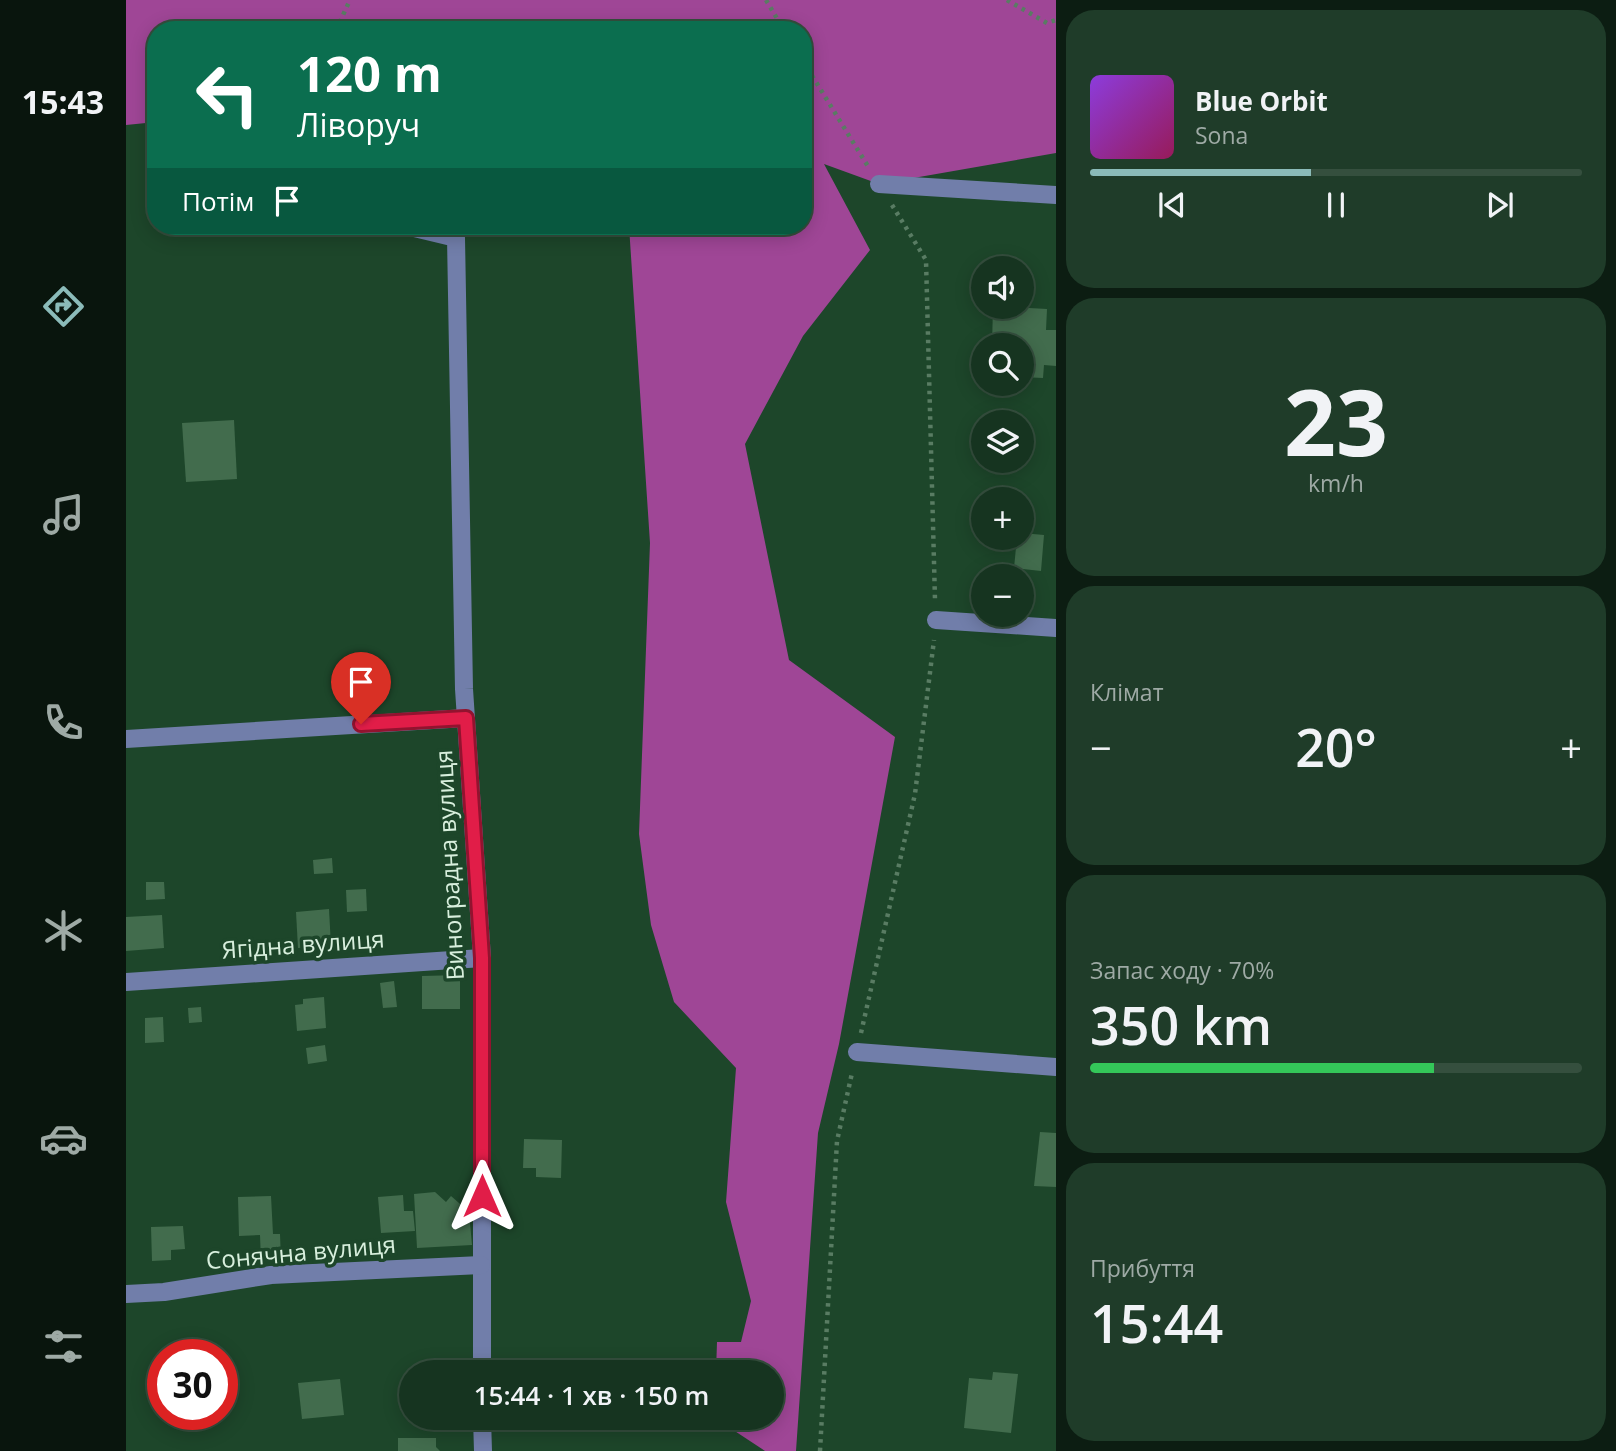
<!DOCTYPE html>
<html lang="uk">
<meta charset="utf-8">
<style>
body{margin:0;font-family:"Open Sans",sans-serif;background:#1f3c29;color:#f1f3f6;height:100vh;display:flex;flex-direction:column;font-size:26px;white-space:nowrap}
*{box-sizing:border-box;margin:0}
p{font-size:23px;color:#9eaaa5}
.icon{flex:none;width:38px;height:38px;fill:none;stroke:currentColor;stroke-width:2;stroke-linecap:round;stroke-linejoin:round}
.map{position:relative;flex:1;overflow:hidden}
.panel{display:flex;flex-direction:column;gap:10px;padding:10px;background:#0c1d12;width:560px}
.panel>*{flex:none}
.hud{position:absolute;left:21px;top:21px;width:665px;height:214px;border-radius:28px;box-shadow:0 4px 18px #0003,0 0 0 2px #354f3e;background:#0b6e4f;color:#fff;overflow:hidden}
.tools{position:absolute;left:845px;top:256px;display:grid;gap:14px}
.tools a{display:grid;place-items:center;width:63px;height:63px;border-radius:50%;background:#163420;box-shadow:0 4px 18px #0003,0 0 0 2px #354f3e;font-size:35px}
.speed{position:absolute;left:21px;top:1339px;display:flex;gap:14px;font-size:35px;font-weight:700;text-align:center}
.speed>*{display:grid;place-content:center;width:91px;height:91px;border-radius:50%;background:#163420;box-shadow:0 4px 18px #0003,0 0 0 2px #354f3e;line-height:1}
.speed .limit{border:10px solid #d22;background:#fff;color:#111}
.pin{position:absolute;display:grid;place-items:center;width:60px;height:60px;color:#fff;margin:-72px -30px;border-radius:50% 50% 50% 0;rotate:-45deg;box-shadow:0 0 7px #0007}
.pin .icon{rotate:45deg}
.me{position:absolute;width:77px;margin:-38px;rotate:0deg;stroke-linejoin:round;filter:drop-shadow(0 0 5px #0008)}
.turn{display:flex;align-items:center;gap:24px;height:147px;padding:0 35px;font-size:32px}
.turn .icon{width:91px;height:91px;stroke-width:2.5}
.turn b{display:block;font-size:49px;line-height:60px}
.then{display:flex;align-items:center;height:66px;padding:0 35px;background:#0003;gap:14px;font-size:26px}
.big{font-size:52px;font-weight:600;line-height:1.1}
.panel .tile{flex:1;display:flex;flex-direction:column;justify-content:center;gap:10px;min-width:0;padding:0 24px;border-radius:28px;background:#1f3c29}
.panel .dial{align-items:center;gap:0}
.dial b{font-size:91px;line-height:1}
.song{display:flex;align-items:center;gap:21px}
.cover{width:84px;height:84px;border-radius:10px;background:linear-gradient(135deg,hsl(270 70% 55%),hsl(330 70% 35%))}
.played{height:7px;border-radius:4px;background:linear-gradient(90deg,#8bbbb9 45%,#354f3e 45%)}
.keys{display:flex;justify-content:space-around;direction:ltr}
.heat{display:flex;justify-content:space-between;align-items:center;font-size:38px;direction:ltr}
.charge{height:10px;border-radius:5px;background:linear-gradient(90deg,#34c759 70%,#354f3e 0)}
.trip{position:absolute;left:273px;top:1360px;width:385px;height:70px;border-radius:35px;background:#163420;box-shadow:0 4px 18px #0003,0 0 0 2px #354f3e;font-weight:600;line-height:70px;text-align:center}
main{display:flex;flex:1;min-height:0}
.menu{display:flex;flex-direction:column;width:126px;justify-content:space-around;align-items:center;background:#09150d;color:#9eaaa5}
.menu .icon{width:49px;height:49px}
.menu .on{color:#8bbbb9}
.menu b{font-size:32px;color:#f1f3f6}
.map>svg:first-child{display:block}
.forest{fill:#9f4696}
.building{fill:#426c4d}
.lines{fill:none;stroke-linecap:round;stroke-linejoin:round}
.path{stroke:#597c63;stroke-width:4.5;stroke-dasharray:3.5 5;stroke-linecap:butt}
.minor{stroke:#717eaa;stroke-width:18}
.route-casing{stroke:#92132f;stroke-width:18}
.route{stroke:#e11d48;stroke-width:12}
.labels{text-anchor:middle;stroke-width:7;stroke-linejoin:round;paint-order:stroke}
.street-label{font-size:24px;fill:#d8efdd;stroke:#1d462a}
</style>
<main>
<nav class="menu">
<b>15:43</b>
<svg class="icon on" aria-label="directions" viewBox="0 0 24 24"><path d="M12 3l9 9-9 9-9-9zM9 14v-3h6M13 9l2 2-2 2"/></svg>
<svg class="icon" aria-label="music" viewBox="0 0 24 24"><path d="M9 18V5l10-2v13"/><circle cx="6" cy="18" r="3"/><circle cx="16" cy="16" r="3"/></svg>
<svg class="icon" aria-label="phone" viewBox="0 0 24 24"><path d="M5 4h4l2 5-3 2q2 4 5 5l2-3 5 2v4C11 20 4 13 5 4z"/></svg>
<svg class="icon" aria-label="climate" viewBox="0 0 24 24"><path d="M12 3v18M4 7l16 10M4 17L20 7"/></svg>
<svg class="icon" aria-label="car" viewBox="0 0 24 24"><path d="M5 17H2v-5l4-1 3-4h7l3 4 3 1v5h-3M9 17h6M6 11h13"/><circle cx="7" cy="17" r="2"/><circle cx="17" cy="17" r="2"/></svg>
<svg class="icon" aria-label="filters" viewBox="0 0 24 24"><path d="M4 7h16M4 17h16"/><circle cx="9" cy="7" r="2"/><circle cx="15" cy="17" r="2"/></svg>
</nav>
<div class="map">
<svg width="930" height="1451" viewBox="0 0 930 1451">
<rect width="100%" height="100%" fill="#1d462a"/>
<polygon class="forest" points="0,0 930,0 930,153 753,184 698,164 744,250 677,336 619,444 663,660 769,737 713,1044 692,1133 670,1451 639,1451 589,1418 646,1418 646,1372 590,1372 591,1342 615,1342 625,1301 600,1202 610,1068 548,1002 525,925 513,834 524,543 503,226 677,226 677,30 30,30 30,122 0,125"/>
<g class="building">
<polygon points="867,306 921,309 920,330 930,330 930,366 918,365 917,378 896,377 896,345 866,345"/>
<polygon points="108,420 111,479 60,482 56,423"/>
<polygon points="896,533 918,535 915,571 888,568 891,537 896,537"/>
<polygon points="206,858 207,873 188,874 187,860"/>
<polygon points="20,882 38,882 39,899 20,900"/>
<polygon points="240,889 241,911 221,912 220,890"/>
<polygon points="203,909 205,946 172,948 170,912"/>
<polygon points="36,915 38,948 0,951 0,917"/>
<polygon points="334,975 334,1009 296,1009 296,976"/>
<polygon points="268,981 271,1007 257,1008 254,983"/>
<polygon points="198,997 200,1028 171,1031 169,1005 177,1004 177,999"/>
<polygon points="75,1007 76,1022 63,1023 62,1008"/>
<polygon points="37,1017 38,1042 19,1043 19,1018"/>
<polygon points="199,1045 201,1061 182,1064 180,1048"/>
<polygon points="914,1132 930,1133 930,1187 908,1186"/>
<polygon points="398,1139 436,1140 435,1178 410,1177 410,1168 397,1168"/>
<polygon points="309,1192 320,1202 325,1196 341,1210 336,1216 344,1223 346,1245 291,1248 288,1194"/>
<polygon points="277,1195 278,1211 287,1211 289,1231 255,1233 252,1197"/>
<polygon points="145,1196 147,1234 154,1234 155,1260 135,1261 134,1235 113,1236 112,1197"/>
<polygon points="57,1226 59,1249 45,1250 45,1260 26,1261 25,1227"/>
<polygon points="867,1372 892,1374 885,1433 838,1428 843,1378 866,1380"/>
<polygon points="37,1373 37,1408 27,1408 26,1381 33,1381 32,1374"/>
<polygon points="214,1379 218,1415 176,1419 172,1383"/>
<polygon points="37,1414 72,1414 73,1416 37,1418"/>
<polygon points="272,1438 310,1438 310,1447 314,1451 272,1451"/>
</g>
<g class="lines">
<g class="path">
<polyline points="640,0 658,30"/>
<polyline points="881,0 921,23 930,20"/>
<polyline points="210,30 224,0"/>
<polyline points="677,61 743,168"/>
<polyline points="766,205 800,260 809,600"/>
<polyline points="735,1033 789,794 808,640"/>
<polyline points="694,1451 711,1141 726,1073"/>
</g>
<g class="minor">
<polyline points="753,184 930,195"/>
<polyline points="280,226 330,238 338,689 356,958 356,1372"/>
<polyline points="810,620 930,628"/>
<polyline points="0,739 340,718"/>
<polyline points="0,982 356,958"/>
<polyline points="731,1052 930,1067"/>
<polyline points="0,1294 38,1292 145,1275 355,1265"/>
<polyline points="356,1418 357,1451"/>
</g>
</g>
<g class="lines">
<g class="route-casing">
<polyline id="route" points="235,724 340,718 356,958 356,1196"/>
</g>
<use href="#route" class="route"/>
</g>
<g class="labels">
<g class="street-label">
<text transform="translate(324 865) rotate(-93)" y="8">Виноградна вулиця</text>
<text transform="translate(177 945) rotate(-4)" y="8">Ягідна вулиця</text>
<text transform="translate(175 1253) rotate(-5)" y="8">Сонячна вулиця</text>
</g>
</g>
</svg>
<div class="tools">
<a><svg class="icon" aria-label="sound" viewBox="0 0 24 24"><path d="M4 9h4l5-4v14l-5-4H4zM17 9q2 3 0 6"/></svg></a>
<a><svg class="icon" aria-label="search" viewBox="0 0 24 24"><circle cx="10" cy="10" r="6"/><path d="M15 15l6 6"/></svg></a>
<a><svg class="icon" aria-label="layers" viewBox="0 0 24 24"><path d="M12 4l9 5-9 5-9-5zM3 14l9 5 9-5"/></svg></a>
<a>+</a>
<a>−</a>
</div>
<div class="speed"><div class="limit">30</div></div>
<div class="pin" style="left:235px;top:724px;background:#d93025"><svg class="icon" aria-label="arrive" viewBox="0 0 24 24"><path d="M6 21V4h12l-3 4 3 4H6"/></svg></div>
<svg class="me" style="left:356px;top:1196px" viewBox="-20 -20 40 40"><path d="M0-17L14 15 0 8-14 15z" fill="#e11d48" stroke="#fff" stroke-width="4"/></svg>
<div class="trip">15:44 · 1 хв · 150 m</div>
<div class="hud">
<div class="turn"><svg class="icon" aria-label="left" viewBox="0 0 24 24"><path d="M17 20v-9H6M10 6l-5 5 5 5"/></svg><div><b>120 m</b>Ліворуч</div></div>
<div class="then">Потім<svg class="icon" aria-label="arrive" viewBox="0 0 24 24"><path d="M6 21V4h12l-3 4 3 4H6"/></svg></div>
</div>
</div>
<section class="panel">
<div class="tile">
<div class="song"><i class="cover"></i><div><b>Blue Orbit</b><p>Sona</p></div></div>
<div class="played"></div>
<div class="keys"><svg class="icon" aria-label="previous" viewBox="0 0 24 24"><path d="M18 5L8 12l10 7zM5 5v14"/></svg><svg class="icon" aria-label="pause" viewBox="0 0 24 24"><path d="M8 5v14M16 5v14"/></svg><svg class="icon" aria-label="next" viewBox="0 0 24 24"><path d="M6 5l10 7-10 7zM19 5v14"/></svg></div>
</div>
<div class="tile dial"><b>23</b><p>km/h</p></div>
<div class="tile"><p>Клімат</p>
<div class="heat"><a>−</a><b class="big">20°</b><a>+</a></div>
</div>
<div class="tile"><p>Запас ходу · 70%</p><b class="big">350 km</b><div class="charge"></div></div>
<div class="tile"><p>Прибуття</p><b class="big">15:44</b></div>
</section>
</main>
